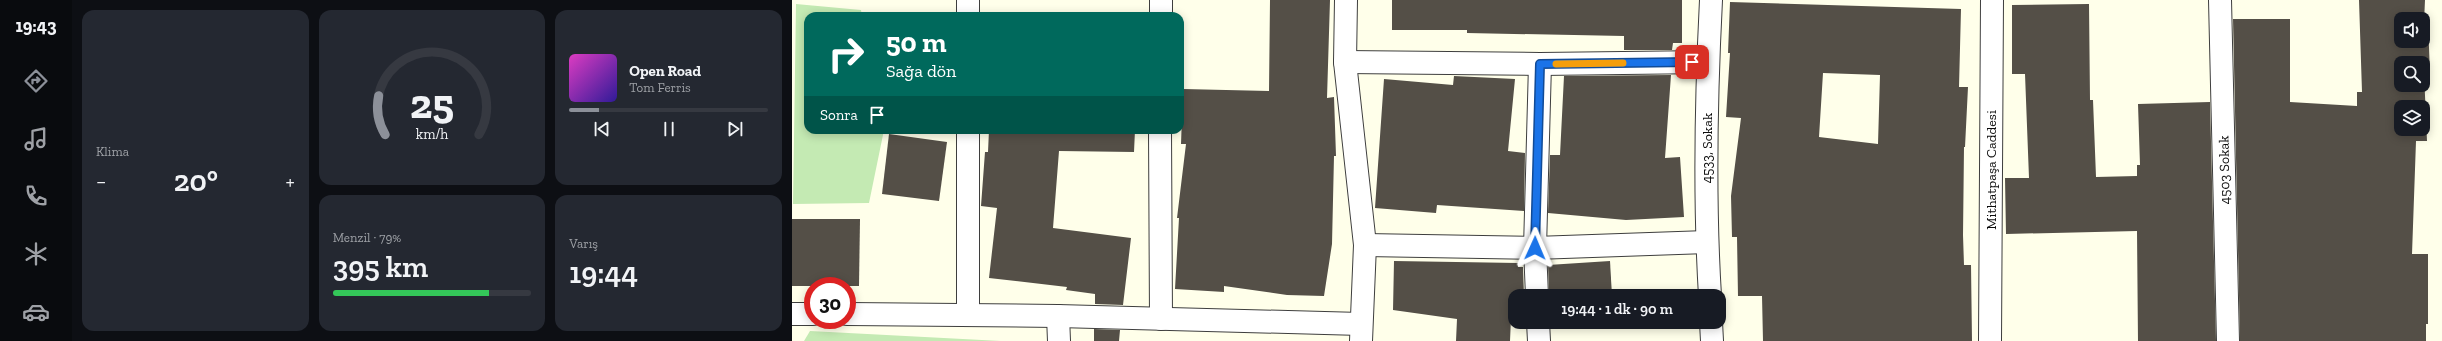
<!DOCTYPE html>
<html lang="tr">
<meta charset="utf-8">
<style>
body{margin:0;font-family:"Zilla Slab",serif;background:#242831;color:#f1f3f6;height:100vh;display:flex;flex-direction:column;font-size:15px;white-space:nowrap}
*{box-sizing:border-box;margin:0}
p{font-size:13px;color:#9ea1a6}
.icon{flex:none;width:22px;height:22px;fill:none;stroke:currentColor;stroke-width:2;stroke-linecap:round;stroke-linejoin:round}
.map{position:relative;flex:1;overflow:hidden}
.details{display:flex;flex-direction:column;gap:10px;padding:10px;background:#0d0f14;width:720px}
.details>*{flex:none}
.top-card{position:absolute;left:12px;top:12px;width:380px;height:122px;border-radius:12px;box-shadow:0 2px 10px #0003;background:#00695c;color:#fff;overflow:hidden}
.fabs{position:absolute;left:1602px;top:12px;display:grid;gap:8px}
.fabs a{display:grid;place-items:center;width:36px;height:36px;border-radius:8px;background:#171b24;box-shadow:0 2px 10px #0003;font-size:20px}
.speed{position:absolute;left:12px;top:277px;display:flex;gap:8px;font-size:20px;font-weight:700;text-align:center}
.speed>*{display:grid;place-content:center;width:52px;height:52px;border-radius:50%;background:#171b24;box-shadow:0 2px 10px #0003;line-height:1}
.speed .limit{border:6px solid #d22;background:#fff;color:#111}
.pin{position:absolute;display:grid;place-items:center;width:34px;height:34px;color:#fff;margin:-17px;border-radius:8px;box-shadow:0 2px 6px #0006}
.me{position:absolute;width:44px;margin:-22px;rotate:1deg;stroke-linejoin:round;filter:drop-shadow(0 0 3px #0008)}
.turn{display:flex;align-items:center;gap:14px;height:84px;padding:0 16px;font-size:18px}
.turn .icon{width:52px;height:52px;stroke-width:2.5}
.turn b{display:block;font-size:28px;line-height:34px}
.then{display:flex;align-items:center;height:38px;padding:0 16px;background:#0003;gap:8px;font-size:15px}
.big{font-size:30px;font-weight:600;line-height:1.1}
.details .tile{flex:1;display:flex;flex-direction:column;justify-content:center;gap:6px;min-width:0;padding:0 14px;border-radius:12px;background:#242831}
.details .dial{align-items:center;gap:0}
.dial svg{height:104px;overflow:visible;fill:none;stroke:#363941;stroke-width:7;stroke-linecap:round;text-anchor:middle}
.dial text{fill:#f1f3f6;stroke:none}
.song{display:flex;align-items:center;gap:12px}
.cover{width:48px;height:48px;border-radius:6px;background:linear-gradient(135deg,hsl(310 70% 55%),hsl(250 70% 35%))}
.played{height:4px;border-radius:2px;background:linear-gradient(90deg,#8c9099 15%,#363941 15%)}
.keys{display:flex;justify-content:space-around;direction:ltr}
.heat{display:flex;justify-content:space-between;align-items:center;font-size:22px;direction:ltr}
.charge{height:6px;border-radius:3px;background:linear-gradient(90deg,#34c759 79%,#363941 0)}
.details .tiles{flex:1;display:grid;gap:10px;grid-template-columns:repeat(3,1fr)}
.tile:first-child{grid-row:span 2}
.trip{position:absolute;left:716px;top:289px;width:218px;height:40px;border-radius:12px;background:#171b24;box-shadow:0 2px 10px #0003;font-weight:600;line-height:40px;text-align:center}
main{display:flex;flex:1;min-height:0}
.tabs{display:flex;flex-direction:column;width:72px;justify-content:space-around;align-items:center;background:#090b0e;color:#9ea1a6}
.tabs .icon{width:28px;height:28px}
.tabs .on{color:#8c9099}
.tabs b{font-size:18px;color:#f1f3f6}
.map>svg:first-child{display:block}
.green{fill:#c4eab3}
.building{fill:#544f47;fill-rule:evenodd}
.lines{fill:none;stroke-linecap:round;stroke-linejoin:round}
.minor-casing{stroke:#3e3e3e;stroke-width:24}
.minor{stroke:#fff;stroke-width:22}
.route-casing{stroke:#114b97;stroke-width:10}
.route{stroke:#1a73e8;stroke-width:7}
.slow{stroke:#f59e0b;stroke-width:7}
.labels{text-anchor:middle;stroke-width:4;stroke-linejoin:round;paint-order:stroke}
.street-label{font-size:14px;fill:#0b0b0b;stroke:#fff}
</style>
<main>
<nav class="tabs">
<b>19:43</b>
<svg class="icon on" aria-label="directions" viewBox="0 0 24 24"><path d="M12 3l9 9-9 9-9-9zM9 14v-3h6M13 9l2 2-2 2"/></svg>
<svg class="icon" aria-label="music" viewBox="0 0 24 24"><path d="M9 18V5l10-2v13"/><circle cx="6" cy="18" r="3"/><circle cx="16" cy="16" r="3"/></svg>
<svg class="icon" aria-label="phone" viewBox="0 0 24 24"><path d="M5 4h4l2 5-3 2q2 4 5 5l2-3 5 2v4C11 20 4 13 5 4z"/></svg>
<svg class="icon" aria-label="climate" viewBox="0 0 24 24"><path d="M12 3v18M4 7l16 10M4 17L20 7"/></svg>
<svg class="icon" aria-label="car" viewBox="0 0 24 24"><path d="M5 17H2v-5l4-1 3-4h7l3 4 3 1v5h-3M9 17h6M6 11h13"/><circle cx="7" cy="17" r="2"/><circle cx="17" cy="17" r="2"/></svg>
</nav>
<section class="details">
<div class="tiles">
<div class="tile"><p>Klima</p>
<div class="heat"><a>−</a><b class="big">20°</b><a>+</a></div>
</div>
<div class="tile dial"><svg viewBox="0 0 100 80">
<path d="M14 69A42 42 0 1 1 86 69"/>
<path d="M14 69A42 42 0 0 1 9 39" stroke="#8c9099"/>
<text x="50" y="56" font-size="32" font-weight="700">25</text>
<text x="50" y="72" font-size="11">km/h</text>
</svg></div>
<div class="tile">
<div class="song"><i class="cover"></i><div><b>Open Road</b><p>Tom Ferris</p></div></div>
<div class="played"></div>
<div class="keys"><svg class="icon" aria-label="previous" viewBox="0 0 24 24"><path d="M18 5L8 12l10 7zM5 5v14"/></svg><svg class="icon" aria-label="pause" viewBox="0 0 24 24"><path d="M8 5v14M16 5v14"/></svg><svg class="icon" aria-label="next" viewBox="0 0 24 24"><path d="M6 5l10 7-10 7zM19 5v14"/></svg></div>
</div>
<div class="tile"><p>Menzil · 79%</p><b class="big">395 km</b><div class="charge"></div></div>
<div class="tile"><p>Varış</p><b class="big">19:44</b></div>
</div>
</section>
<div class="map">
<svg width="1650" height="341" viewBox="0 0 1650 341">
<rect width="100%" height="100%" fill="#ffffea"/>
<g class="green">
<polygon points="4,4 69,10 70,16 16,16 16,130 92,130 77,203 1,204"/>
<polygon points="18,331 209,341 12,341"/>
</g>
<g class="building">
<polygon points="478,0 538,0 535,98 542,97 544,156 542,156 540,244 532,296 495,295 432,286 432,292 383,289 387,218 385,218 394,144 389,144 391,89 477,91"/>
<polygon points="600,0 890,0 890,43 881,43 880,50 832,50 832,36 675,33 675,30 600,30"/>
<path d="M1567,0h66l-1,22h4l2,51h-6l3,68h-11l-4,113h16v70h-2v17h-186l-7,-322h57v83l67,4v-14h5zM1609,19h22v22h-22zM1609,63h22v22h-22zM1609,107h22v22h-22z"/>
<path d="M938,2l231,7 -2,78h9l-3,60h-1l-1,88 1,30h7l1,76h-209l-1,-45h-24l-1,-59h-5l-1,-41 10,-78 -15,-1 4,-64h-2zM1031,73l57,2 -2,69 -59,-7z"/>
<polygon points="1297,4 1298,100 1301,100 1304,177 1345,176 1345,165 1348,165 1346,104 1418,102 1424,341 1346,341 1345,231 1214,234 1213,178 1237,178 1233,74 1220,74 1220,5"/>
<polygon points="879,75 873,158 888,157 892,217 834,220 756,213 758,155 768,155 772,76"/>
<polygon points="662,76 723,79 716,151 733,153 732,211 645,205 644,213 583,208 592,79 661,85"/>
<polygon points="197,130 343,130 342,152 267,151 261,228 339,238 331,305 303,304 303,294 274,290 275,287 197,278 205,208 189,206 193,152 196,152"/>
<polygon points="97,134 155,142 147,201 90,194"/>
<polygon points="0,219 68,219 67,286 0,286"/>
<polygon points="602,261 726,263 726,267 731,267 732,296 723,296 723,319 719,318 718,341 664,341 665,319 601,310"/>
<polygon points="818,261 820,296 757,296 756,265"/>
<polygon points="302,329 328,330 327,341 302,341"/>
</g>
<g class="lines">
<g class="minor-casing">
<g id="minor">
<polyline points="176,0 176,16"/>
<polyline points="554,0 553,62 573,245 569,341"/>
<polyline points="1428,0 1436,341"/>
<polyline points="369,16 369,0"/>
<polyline points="553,62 748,64 915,62"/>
<polyline points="176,130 176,315"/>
<polyline points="368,130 369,319"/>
<polyline points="573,245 743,248 915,242"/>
<polyline points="745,296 743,248 748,64"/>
<path d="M918,296c-6,-98 -4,-198 1,-296"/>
<polyline points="0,314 21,314"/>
<polyline points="55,314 266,316 569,324"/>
<polyline points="266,316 267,341"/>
<polyline points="746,322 747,341"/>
<polyline points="919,322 920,341"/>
<polyline points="1198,341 1200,0"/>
</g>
</g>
<use href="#minor" class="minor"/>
</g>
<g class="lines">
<g class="route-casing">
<polyline id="route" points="743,248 748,64 900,62"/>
</g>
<use href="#route" class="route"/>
<polyline class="slow" points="764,64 831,63"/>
</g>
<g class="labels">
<g class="street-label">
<text transform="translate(915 148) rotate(-90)" y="5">4533, Sokak</text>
<text transform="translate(1199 170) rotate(-90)" y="5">Mithatpaşa Caddesi</text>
<text transform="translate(1432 170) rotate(-91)" y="5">4503 Sokak</text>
</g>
</g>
</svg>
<div class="fabs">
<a><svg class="icon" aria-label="sound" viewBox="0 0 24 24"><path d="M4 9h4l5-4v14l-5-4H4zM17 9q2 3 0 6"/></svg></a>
<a><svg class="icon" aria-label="search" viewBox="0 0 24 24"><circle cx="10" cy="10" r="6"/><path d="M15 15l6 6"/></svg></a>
<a><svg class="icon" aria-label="layers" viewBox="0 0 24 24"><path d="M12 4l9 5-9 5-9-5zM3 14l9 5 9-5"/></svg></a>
</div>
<div class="speed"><div class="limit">30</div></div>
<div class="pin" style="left:900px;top:62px;background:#d93025"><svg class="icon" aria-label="arrive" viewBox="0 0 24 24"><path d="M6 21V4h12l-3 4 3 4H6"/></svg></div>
<svg class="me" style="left:743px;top:248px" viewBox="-20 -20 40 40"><path d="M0-17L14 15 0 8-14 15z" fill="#1a73e8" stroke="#fff" stroke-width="4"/></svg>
<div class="trip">19:44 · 1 dk · 90 m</div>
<div class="top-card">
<div class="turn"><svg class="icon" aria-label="right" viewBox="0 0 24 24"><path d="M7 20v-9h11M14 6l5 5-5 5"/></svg><div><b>50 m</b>Sağa dön</div></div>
<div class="then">Sonra<svg class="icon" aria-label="arrive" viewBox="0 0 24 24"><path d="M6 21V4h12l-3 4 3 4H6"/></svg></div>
</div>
</div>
</main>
